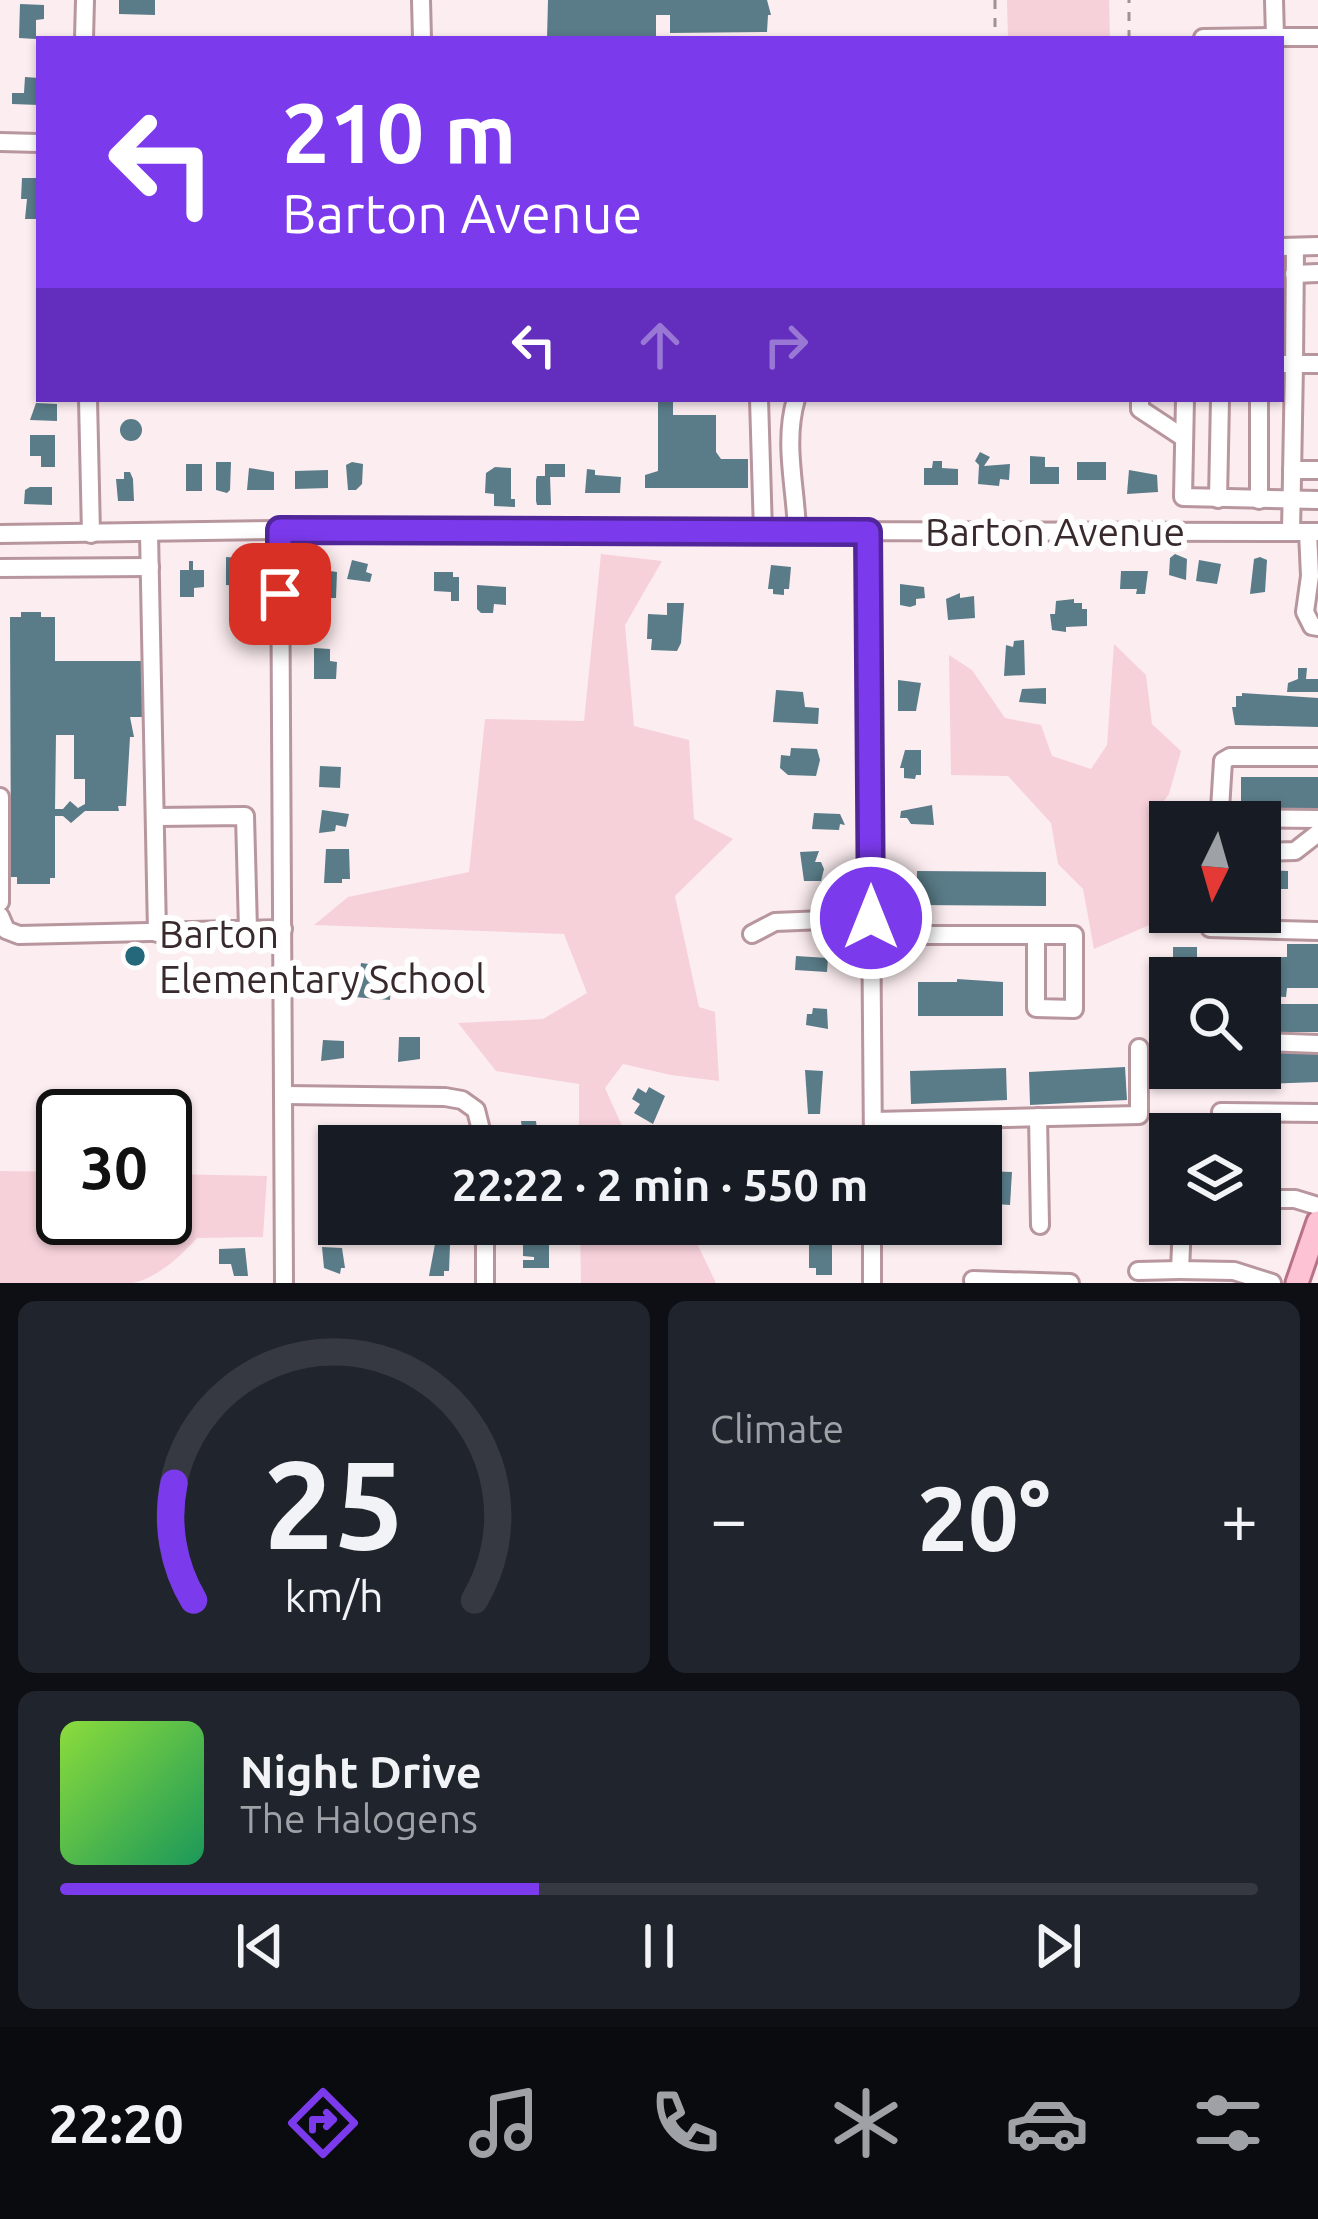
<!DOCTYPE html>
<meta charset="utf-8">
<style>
body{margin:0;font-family:Ubuntu,sans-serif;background:#20242c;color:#f1f3f6;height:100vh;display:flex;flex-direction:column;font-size:45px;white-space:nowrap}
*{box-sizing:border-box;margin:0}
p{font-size:39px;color:#9ea1a6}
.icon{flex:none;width:66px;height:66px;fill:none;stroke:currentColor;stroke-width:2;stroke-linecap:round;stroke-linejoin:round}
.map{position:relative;height:1283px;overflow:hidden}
.side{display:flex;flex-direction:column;gap:18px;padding:18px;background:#0d0f14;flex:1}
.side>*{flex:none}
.top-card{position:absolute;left:36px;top:36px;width:1248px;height:366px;border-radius:0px;box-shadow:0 3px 9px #0004;background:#7c3aed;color:#fff;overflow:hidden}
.needle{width:78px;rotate:185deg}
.tools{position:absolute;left:1149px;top:801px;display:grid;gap:24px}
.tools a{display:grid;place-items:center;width:132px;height:132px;border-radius:0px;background:#171b24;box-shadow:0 3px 9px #0004;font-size:60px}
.speed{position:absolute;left:36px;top:1089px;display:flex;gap:24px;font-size:60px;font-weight:700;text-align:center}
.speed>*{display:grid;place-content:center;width:156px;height:156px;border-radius:50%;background:#171b24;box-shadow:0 3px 9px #0004;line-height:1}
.speed .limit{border:6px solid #111;border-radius:18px;background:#fff;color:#111}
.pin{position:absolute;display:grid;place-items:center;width:102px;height:102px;color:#fff;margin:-51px;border-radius:24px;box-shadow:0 6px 18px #0006}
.me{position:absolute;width:132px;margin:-66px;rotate:0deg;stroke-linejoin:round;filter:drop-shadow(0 0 9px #0008)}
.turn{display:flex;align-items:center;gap:42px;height:252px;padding:0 48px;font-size:54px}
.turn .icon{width:156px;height:156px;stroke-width:2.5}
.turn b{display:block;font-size:84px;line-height:102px}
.lanes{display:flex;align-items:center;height:114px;padding:0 48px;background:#0003;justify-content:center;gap:60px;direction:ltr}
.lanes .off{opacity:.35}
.big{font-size:90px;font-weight:700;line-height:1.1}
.side .widget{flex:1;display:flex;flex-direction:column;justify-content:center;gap:18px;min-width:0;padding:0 42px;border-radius:18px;background:#20242c}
.side .dial{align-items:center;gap:0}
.dial svg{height:312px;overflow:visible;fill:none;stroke:#363941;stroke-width:7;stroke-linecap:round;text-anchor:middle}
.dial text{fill:#f1f3f6;stroke:none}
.song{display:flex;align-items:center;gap:36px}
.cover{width:144px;height:144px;border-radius:18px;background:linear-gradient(135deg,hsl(90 70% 55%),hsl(150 70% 35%))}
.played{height:12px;border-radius:6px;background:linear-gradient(90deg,#7c3aed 40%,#363941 40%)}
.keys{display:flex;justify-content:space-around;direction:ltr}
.heat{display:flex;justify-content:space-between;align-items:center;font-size:66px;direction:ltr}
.side .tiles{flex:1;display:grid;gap:18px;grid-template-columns:1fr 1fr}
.widget:last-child{grid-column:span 2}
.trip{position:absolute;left:318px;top:1125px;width:684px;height:120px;border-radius:0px;background:#171b24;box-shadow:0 3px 9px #0004;font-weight:700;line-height:120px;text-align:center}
.menu{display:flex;height:192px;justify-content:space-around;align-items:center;background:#090b0e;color:#9ea1a6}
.menu .icon{width:84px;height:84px}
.menu .selected{color:#7c3aed}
.menu b{font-size:54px;color:#f1f3f6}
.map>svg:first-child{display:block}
.green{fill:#f7d1da}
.building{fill:#597c88;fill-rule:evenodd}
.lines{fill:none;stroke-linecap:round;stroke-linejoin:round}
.minor-casing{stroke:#b8969e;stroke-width:22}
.major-casing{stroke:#b77286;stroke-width:27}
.path{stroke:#9f9194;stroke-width:3;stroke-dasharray:9 9;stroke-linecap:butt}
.minor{stroke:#fff;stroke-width:16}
.major{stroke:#fdc2d3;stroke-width:21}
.route-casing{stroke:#51269a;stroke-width:30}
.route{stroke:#7c3aed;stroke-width:21}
.poi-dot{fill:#26687b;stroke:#fefefe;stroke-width:4.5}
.labels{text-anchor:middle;stroke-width:12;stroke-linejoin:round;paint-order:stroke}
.street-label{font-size:39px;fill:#37292c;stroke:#fefefe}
.poi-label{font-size:39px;fill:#37292c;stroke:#fefefe;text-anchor:start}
</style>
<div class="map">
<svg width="1318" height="1283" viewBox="0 0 1318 1283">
<rect width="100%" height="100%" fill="#fcedf0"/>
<g class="green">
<polygon points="1007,0 1109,0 1110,39 1008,39"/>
<polygon points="601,554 662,561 625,625 634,726 689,740 694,819 733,839 675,896 699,1007 715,1012 719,1081 671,1075 623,1064 605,1088 627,1137 661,1146 579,1146 579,1084 496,1071 458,1023 543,1019 587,993 564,934 314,925 348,897 469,872 485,719 584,721"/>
<polygon points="1114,644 1146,675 1152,724 1181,751 1169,794 1151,819 1154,923 1094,949 1083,889 1058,864 1051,823 1008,776 951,775 949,655 972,670 1005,718 1041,725 1052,756 1091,769 1107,745"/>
<path d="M0,1171l63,1v46h102v-44l102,2 -4,61 -66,1c-16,18 -40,40 -64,45h-133z"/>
<polygon points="580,1224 695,1224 693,1235 716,1283 581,1283"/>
</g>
<g class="building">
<polygon points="119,0 155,0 155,15 119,14"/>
<polygon points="548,0 767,0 771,15 768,15 767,32 670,33 670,15 656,15 656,39 547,39"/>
<polygon points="20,4 44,5 44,19 36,20 36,39 19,38"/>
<polygon points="25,77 39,78 39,105 12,104 12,93 24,93"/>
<polygon points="22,178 39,178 39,219 25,219 27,199 21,199"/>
<polygon points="658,402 673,402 673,415 716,415 716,452 721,459 748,459 748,488 645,488 645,475 658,471"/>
<polygon points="36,403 57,404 57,421 30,420"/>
<circle cx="131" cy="430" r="11"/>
<polygon points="30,435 55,435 55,467 41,467 41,456 30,456"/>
<polygon points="980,452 990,457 984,466 1010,464 1009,480 1000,479 999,486 978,484 979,465 975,461"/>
<polygon points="1030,456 1045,457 1045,467 1059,467 1059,484 1030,484"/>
<polygon points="933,461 942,461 942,468 958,469 958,485 924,485 924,468 932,468"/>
<polygon points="216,462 231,462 230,490 227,493 216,490"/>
<polygon points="352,462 363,464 362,484 356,490 348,490 346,465"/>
<rect x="1077" y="462" width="29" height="18"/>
<rect x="186" y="464" width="16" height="27"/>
<polygon points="545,464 565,464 565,477 550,477 551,505 537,505 536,501 536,480 537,476 545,476"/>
<polygon points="495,467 511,468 511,499 515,499 515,507 494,506 494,494 485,493 486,473"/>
<polygon points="249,468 274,472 274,490 247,490"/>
<polygon points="587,469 595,470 595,475 621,477 620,493 585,493"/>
<polygon points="328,470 328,488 295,489 295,471"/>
<polygon points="1129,470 1157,475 1158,492 1127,494"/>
<polygon points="124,472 130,472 133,479 134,501 118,501 116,479 124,479"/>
<polygon points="30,487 52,487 52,505 24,504 25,490"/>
<polygon points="1175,554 1187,559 1186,580 1169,575 1170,558"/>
<polygon points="226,557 240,558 239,586 226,585"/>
<polygon points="1260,557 1267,560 1265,592 1250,594 1254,559"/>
<polygon points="352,560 368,564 366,572 372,574 370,582 347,579"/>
<polygon points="1199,560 1221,564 1217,584 1196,581"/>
<polygon points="189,561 193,561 193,570 204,570 204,587 194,588 194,597 180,597 180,570 189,570"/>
<polygon points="771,565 791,567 789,589 784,589 784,595 773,594 773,589 768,589"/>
<polygon points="315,569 337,572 336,598 320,598 321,582 315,582"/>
<polygon points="1121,571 1148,571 1145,594 1136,594 1137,589 1120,589"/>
<polygon points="434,572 453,572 453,577 459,577 459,601 451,601 451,592 434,591"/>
<polygon points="900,584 924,587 925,598 916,599 916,605 910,607 900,605"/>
<polygon points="477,585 506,587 506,605 494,604 493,613 481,613 477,609"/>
<polygon points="960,593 960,598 974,596 975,618 948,620 946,599"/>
<polygon points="1074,599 1074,603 1082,603 1082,609 1087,609 1087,626 1066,627 1066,632 1052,630 1050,614 1055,614 1056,601"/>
<polygon points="667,603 684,603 681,643 677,651 651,650 652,639 647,639 648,614 667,615"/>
<path d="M21,612h20v5h14v44h91v56h-16l4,20h-4l-4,69h-8l1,5h-34l-14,12 -8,-7h-8v62h-5v6h-33v-7h-6l-1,-260h11zM56,735h18v44h11v25l-7,4 -8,-7 -7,8h-8z"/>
<polygon points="1024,640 1025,675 1004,676 1006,645 1013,647 1014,641"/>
<polygon points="314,648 330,649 330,661 337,662 336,679 314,679"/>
<polygon points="1298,668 1307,668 1306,679 1318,679 1318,692 1287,692 1288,683 1298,679"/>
<polygon points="898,680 921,683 916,711 898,711"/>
<polygon points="1046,688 1046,704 1019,702 1022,689"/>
<polygon points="776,690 803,692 805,707 819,708 818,724 773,722"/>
<polygon points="1242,693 1318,698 1318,727 1235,725 1232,707 1236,707 1236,696 1242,696"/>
<polygon points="791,748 817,749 820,760 816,776 788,775 780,768 781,755 790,756"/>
<polygon points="905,750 921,750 921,775 916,775 915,779 904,778 904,768 900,768"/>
<polygon points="320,766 341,767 340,788 319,787"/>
<polygon points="1241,777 1318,777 1318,812 1241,813"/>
<polygon points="932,805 934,825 911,824 907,818 900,818 901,811"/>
<polygon points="322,810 349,814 346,827 336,825 335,831 319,833"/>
<polygon points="814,813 840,814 845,825 840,824 839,830 812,829"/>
<polygon points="326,849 349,849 350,879 342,879 342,883 324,883"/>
<polygon points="819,851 815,862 821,862 824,869 821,881 804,881 800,852"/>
<polygon points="1260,870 1288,871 1288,889 1260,889"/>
<polygon points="917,871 1046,872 1046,906 917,905"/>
<polygon points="1287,944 1318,944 1318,988 1287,988 1286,997 1262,996 1260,978 1173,978 1173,947 1197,947 1197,964 1213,964 1213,958 1287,957"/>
<polygon points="796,956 828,958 827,972 795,970"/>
<polygon points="361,963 369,964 371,980 391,981 390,1000 354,997 355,970 360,971"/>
<polygon points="957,979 1003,982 1003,1016 918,1016 918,982 957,982"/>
<polygon points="1273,1004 1318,1004 1318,1032 1270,1032"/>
<polygon points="813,1008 827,1009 828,1029 806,1025 807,1014 812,1014"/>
<polygon points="399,1037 420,1037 420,1059 398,1062"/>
<polygon points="323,1040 344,1041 344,1058 321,1061"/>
<polygon points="1263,1045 1284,1045 1284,1053 1318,1054 1318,1082 1210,1086 1210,1068 1260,1068"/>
<polygon points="1125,1067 1127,1100 1030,1105 1029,1072"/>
<polygon points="1006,1068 1007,1100 911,1104 910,1071"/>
<polygon points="805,1070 823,1071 820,1114 808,1114"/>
<polygon points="649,1087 665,1096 653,1124 634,1113 640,1104 632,1099 638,1088 646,1093"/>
<polygon points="521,1121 536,1121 537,1130 550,1130 550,1146 524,1146"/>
<polygon points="366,1131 362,1145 339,1146 339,1161 324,1161 324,1153 332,1153 332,1149 322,1149 321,1134"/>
<polygon points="981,1171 1012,1172 1010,1205 981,1203"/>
<polygon points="329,1180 339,1180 339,1222 333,1221 333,1202 322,1202 322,1186 329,1186"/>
<polygon points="523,1241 549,1241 549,1268 523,1268 523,1260 534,1260 534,1257 523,1256"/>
<polygon points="435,1244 450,1245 449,1271 444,1271 444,1276 429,1276"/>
<polygon points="809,1245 832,1245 832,1275 816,1275 816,1268 809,1268"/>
<polygon points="322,1247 342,1248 345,1268 341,1268 340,1274 324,1268"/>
<polygon points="245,1248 248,1276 234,1276 231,1264 219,1264 219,1249"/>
</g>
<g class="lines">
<g class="minor-casing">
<g id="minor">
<polyline points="421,0 422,39"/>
<polyline points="1274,0 1275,37 1318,37"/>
<polyline points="1203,38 1275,37"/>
<polyline points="84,39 85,0"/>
<polyline points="0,142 39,143"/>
<polyline points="1281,247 1318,246"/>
<polyline points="1294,274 1318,273"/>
<polyline points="1281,364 1294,364 1295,247"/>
<polyline points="88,399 91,534"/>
<polyline points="759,399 763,532"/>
<path d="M796,399c-13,44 0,89 1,133"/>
<polyline points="1140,399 1140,409 1184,438"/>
<polyline points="1185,399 1183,497 1318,500"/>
<polyline points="1292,470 1318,470"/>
<polyline points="1218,499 1220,399"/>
<polyline points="1259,500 1259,399"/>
<polyline points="280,530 284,1283"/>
<polyline points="1291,532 1294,364 1318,364"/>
<polyline points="1308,532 1310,576 1305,612 1312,626 1318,627"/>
<polyline points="149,533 157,933"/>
<polyline points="868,533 873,1146"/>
<polyline points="0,534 280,530 1318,532"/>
<polyline points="0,568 150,567"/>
<polyline points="1318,757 1230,757 1223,761 1220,809 1233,818 1318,819"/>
<polyline points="0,797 0,902"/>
<polyline points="156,817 245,816 248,930"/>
<polyline points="1260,852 1295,851 1318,833"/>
<polyline points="0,916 6,930 19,935 283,929"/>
<polyline points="1210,928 1318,931"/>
<polyline points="752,934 775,922 871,918"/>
<polyline points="871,935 1074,935 1074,1009 1036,1008 1036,935"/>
<polyline points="1260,1042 1318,1044"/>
<polyline points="284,1095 445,1097 462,1100 476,1110 485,1146"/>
<polyline points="1221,1112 1318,1113"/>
<polyline points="1038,1117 1040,1225"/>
<polyline points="873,1121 1139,1115 1139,1048"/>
<polyline points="1260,1199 1295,1199 1318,1206"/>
<polyline points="485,1224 485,1283"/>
<polyline points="1182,1224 1180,1270 1234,1271 1272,1283"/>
<polyline points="1138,1271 1180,1270"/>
<polyline points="973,1280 1070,1283"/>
<polyline points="872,1283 872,1224"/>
</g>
</g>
<g class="major-casing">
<polyline id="major" points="1297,1283 1318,1222"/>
</g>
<g class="path">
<polyline points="995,0 995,39"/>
<polyline points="1129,39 1129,0"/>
</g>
<use href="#minor" class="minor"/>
<use href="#major" class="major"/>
</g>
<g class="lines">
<g class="route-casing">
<polyline id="route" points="280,594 280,530 868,532 871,918"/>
</g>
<use href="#route" class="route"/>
</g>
<circle class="poi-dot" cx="135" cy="956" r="12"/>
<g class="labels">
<g class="street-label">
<text x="1055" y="546">Barton Avenue</text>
</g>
<g class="poi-label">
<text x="159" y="948">Barton<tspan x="159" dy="45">Elementary School</tspan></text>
</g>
</g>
</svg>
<div class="tools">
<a><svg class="needle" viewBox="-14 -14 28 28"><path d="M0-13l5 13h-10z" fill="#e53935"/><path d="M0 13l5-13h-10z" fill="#9ea1a6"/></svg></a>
<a><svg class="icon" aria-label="search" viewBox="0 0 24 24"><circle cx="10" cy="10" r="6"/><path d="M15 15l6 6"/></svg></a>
<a><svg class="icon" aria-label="layers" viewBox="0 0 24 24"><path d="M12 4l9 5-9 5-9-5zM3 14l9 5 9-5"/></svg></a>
</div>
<div class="speed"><div class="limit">30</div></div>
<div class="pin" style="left:280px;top:594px;background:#d93025"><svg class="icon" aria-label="arrive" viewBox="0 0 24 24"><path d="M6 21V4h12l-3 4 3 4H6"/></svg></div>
<svg class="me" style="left:871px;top:918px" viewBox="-20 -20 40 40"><circle r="17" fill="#7c3aed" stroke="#fff" stroke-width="3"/><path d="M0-11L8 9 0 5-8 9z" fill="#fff"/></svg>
<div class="trip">22:22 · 2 min · 550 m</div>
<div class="top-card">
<div class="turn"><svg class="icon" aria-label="left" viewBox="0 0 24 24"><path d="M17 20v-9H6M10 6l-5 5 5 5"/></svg><div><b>210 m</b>Barton Avenue</div></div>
<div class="lanes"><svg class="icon" aria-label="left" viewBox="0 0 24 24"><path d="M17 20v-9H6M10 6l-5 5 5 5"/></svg><svg class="icon off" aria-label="ahead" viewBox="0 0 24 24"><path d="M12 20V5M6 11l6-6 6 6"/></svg><svg class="icon off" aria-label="right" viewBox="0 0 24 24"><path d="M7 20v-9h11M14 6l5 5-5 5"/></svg></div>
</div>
</div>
<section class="side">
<div class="tiles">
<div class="widget dial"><svg viewBox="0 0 100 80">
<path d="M14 69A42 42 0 1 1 86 69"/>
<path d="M14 69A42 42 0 0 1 9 39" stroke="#7c3aed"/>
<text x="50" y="56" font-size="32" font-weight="700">25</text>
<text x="50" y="72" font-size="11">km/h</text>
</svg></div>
<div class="widget"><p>Climate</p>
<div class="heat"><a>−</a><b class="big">20°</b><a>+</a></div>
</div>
<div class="widget">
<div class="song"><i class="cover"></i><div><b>Night Drive</b><p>The Halogens</p></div></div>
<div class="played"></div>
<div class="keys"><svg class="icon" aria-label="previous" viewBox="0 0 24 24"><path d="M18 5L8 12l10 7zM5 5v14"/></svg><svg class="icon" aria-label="pause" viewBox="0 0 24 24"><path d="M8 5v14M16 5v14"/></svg><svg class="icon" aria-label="next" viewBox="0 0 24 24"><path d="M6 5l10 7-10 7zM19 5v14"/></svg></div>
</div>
</div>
</section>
<nav class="menu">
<b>22:20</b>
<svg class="icon selected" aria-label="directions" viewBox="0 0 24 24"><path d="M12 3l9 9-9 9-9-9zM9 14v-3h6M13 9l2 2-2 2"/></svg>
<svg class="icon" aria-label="music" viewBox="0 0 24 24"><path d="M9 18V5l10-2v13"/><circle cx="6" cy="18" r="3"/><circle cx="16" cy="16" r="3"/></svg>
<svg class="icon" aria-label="phone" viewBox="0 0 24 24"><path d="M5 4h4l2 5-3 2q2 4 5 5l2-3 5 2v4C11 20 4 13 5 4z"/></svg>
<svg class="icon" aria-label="climate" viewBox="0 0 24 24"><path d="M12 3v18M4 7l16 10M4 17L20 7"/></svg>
<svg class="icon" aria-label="car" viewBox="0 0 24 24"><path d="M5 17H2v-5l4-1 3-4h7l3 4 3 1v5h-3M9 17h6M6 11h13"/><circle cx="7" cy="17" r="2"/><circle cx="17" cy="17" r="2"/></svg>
<svg class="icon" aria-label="filters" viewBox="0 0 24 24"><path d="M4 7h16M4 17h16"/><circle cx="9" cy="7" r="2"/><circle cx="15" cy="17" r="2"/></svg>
</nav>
